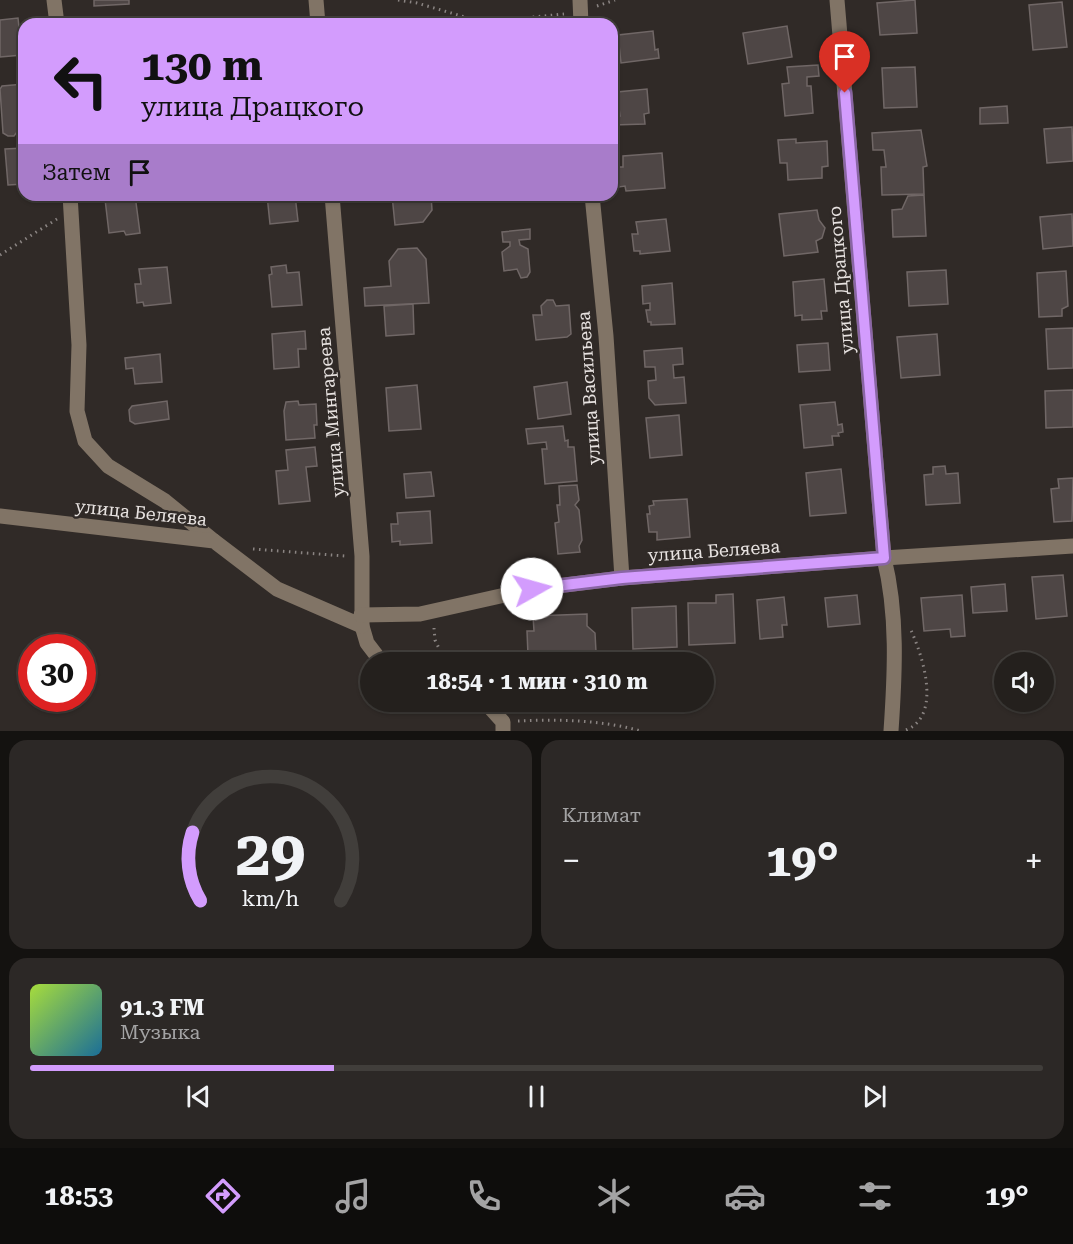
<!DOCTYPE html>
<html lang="ru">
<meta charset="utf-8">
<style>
body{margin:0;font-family:"Roboto Serif",serif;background:#2c2826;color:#f1f3f6;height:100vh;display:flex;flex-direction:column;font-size:22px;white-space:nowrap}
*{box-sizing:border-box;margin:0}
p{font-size:20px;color:#a3a3a4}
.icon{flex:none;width:33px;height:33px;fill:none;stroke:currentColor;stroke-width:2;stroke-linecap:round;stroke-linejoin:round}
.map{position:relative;height:731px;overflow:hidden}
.details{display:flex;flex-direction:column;gap:9px;padding:9px;background:#141210;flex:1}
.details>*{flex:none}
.banner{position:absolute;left:18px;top:18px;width:600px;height:183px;border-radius:18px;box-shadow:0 2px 4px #0004,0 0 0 2px #413e3b;background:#d39cfd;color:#111;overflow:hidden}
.buttons{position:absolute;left:994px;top:652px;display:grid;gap:12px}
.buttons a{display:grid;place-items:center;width:60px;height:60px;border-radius:50%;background:#24201d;box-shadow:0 2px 4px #0004,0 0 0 2px #413e3b;font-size:30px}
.speed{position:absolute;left:18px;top:634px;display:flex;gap:12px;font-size:30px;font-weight:700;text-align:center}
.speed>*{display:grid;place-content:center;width:78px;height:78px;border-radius:50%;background:#24201d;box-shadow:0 2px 4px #0004,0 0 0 2px #413e3b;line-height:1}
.speed .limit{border:9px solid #d22;background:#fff;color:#111}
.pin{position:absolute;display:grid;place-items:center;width:51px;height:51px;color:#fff;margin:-62px -26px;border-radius:50% 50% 50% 0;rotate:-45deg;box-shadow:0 0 6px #0007}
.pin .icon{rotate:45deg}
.me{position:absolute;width:66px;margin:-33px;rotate:83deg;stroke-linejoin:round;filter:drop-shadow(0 0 4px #0008)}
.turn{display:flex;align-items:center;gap:21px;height:126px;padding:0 24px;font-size:27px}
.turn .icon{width:78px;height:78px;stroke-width:2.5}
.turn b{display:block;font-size:42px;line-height:51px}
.then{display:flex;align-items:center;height:57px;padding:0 24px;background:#0003;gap:12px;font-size:22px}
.big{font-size:45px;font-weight:700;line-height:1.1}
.details .card{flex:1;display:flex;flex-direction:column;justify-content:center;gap:9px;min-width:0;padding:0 21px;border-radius:18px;background:#2c2826}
.details .dial{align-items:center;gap:0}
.dial svg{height:156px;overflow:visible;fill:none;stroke:#413e3b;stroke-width:7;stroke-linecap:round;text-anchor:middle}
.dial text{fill:#f1f3f6;stroke:none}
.song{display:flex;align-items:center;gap:18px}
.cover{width:72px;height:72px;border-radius:9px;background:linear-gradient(135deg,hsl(80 70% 55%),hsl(200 70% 35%))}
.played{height:6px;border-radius:3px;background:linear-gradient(90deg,#d39cfd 30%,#413e3b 30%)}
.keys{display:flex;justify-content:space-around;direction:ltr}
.heat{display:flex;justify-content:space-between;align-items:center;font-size:33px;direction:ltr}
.details .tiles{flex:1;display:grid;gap:9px;grid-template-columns:1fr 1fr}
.card:last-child{grid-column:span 2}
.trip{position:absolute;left:360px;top:652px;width:354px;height:60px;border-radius:30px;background:#24201d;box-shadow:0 2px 4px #0004,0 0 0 2px #413e3b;font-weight:700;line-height:60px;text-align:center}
.tab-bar{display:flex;height:96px;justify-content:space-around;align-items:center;background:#0e0d0c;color:#a3a3a4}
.tab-bar .icon{width:42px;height:42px}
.tab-bar .on{color:#d39cfd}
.tab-bar b{font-size:27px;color:#f1f3f6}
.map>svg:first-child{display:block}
.building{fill:#4e4645;stroke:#706766;stroke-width:1.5}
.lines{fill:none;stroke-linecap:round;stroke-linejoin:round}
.path{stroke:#8b8583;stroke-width:3;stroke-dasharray:1.5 4.5;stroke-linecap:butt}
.minor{stroke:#817466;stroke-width:15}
.route-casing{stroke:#8965a4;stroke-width:15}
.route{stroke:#d39cfd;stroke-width:10}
.labels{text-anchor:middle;stroke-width:5;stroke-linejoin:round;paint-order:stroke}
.street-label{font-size:18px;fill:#e7e2e0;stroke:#302a27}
</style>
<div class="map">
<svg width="1073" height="731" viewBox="0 0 1073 731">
<rect width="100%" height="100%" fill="#302a27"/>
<g class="building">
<polygon points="94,0 129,0 129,4 94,6"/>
<polygon points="915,0 917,33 880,35 877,3"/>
<polygon points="1062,2 1067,47 1033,50 1029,5"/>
<polygon points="18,18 22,55 0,57 0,20"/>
<polygon points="787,26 792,57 748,64 743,33"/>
<polygon points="653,31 655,50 658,49 659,58 621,63 618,35"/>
<polygon points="818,65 819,76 807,77 807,86 811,86 813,113 785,116 782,84 789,83 787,67"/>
<polygon points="915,67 917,107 884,108 882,68"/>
<polygon points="24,84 24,131 17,132 14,136 8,136 3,133 0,89 2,86"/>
<polygon points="647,89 649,113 644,114 645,124 613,125 612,117 620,116 617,92"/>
<polygon points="1007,106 1008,123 980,124 980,108"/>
<polygon points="1072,127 1073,161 1047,163 1044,129"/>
<polygon points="921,130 927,166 923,167 924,194 882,195 881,167 886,167 884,150 873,150 872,133"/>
<polygon points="796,139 796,143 827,141 828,166 822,167 822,178 788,180 787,163 780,163 778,140"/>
<polygon points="24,148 24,184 8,185 5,149"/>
<polygon points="662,153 665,188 626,191 625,186 619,187 617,167 623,167 623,156"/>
<polygon points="135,195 140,233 126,235 124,231 109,233 105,199"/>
<polygon points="267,195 295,195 298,221 270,224"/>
<polygon points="392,195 431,195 432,210 423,222 395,225"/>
<polygon points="497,195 528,195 527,198 498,202"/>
<polygon points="924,195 926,236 893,237 892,210 902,209 908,196"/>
<polygon points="817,210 819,220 825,228 822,238 816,241 818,252 784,256 779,214"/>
<polygon points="1072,214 1073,246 1043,249 1040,217"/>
<polygon points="666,219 670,251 640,254 640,251 634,251 632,234 638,234 636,222"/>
<polygon points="530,229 530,239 519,240 520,245 528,249 530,272 527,277 521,278 517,269 504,271 502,252 510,246 510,242 503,242 502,232"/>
<polygon points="417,248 426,259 429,303 365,306 364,288 391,286 389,261 398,249"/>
<polygon points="286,265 287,273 299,272 302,305 272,307 269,275 272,274 271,267"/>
<polygon points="167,267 171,303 144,306 143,302 137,303 135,284 141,284 139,269"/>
<polygon points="946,270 948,304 909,306 907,272"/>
<polygon points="1066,271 1068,306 1062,309 1062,316 1039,317 1037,273"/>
<polygon points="824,279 827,311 821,311 822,319 802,320 802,315 795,316 793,282"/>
<polygon points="672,283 675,324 651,325 651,322 648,322 646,310 650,310 650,303 643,304 642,286"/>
<polygon points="547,300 553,300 556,306 569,305 571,334 567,337 536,340 533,315 542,315 541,306"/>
<polygon points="413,304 414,334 386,336 384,306"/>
<polygon points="1073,328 1073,368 1048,369 1046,329"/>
<polygon points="305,331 306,349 298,349 299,367 274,369 272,334"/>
<polygon points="937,334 940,375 901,378 897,337"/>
<polygon points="828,343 830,370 799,372 797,345"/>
<polygon points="682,348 683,364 673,365 674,378 684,377 686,403 655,405 649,398 648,381 656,380 655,367 645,367 644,351"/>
<polygon points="160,354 162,382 135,384 133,368 126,369 125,358"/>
<polygon points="567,382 571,414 538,419 534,387"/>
<polygon points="417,385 421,429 389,431 386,388"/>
<polygon points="1073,390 1073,427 1046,428 1045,391"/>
<polygon points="167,401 169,419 135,424 130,421 129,410 132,406"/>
<polygon points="298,401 299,405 316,404 317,425 314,425 315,438 286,440 284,411 286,402"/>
<polygon points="835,402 838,425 842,424 843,432 838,433 839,436 832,436 833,445 804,448 800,405"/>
<polygon points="679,415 682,455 650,458 646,418"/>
<polygon points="563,426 565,441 568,440 568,447 574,447 577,481 545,484 542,449 547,449 546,442 528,444 526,429"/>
<polygon points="315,447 317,466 306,467 310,501 279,504 276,471 288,470 286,450"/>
<polygon points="945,466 946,474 958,473 960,503 926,505 924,475 933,474 933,467"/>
<polygon points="841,469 846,513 810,516 806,473"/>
<polygon points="431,472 434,496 406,498 404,474"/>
<polygon points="1073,478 1072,521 1054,522 1051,489 1059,488 1058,479"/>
<polygon points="577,485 579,500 575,505 579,510 582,540 579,546 580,552 558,554 555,523 559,522 557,505 560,505 559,486"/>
<polygon points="687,499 690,537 657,540 657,532 649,532 647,514 650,514 649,506 654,505 653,501"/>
<polygon points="430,511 432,543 400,545 400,541 392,542 391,524 398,524 397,513"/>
<polygon points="1063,575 1067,616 1036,619 1032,577"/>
<polygon points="1005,584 1007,611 973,613 971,587"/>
<polygon points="733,594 735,643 689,645 688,603 716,603 716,595"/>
<polygon points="857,595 860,624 828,627 825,598"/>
<polygon points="962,595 965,636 951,637 950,629 924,631 921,598"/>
<polygon points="784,597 787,625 782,625 783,637 760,639 757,600"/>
<polygon points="676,606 677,647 633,649 632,608"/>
<polygon points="587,614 587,626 595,633 596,652 588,657 588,662 536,663 535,654 528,655 527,631 534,631 533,616"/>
</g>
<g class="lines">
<g class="path">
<polyline points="398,0 417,3 482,22 564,14"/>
<polyline points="597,6 615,0"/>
<polyline points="0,255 57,219"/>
<polyline points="253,549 345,556"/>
<polyline points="434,628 435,640 446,663"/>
<path d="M518,721c41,-2 84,-1 123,10"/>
<path d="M906,730c37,-15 16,-76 4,-102"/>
</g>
<g class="minor">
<polyline points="54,0 57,24"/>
<polyline points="316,0 318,24"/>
<polyline points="580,0 581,24"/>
<path d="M837,0l47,558c14,56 11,115 7,173"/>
<polyline points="70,195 79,345 77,411 85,441 108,466 165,501 214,541"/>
<polyline points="332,195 362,556 362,626 367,643 380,660 385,663"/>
<polyline points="592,195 606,336 622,578"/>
<polyline points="0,516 214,541 277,589 362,626"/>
<polyline points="361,615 420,614 532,589 622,578 884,558 1073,546"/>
<polyline points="485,702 503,722 503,731"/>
</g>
</g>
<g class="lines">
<g class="route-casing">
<polyline id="route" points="532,589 622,578 884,558 845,93"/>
</g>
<use href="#route" class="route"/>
</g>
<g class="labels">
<g class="street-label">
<text transform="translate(841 280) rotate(-95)" y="6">улица Драцкого</text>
<text transform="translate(589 388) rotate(-94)" y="6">улица Васильева</text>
<text transform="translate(331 412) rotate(-95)" y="6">улица Мингареева</text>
<text transform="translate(141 513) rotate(6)" y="6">улица Беляева</text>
<text transform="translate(714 551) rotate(-4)" y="6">улица Беляева</text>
</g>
</g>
</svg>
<div class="buttons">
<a><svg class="icon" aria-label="sound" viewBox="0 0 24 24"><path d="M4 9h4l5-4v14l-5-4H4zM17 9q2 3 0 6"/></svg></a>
</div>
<div class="speed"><div class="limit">30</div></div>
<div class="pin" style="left:845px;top:93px;background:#d93025"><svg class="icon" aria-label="arrive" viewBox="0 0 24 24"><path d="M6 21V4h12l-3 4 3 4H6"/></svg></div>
<svg class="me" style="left:532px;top:589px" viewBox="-20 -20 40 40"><circle r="19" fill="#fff"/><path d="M0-13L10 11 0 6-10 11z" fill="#d39cfd"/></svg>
<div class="trip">18:54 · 1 мин · 310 m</div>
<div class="banner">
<div class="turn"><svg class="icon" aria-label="left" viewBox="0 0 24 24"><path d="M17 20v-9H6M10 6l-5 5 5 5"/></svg><div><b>130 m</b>улица Драцкого</div></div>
<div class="then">Затем<svg class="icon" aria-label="arrive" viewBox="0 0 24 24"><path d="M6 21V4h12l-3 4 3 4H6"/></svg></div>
</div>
</div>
<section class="details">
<div class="tiles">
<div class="card dial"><svg viewBox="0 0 100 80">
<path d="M14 69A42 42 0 1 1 86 69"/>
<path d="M14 69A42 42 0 0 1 10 34" stroke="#d39cfd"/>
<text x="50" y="56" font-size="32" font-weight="700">29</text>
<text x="50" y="72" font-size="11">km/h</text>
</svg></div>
<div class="card"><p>Климат</p>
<div class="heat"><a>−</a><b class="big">19°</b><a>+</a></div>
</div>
<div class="card">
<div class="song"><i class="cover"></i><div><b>91.3 FM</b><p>Музыка</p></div></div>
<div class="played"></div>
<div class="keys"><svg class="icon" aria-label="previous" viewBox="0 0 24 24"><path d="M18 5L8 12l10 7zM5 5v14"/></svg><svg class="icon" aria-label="pause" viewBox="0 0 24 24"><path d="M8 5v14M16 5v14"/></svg><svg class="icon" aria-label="next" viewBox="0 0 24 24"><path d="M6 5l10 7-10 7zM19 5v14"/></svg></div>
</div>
</div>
</section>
<nav class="tab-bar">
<b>18:53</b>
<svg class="icon on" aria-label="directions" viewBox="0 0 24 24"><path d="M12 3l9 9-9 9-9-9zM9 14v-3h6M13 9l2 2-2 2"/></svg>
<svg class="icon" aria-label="music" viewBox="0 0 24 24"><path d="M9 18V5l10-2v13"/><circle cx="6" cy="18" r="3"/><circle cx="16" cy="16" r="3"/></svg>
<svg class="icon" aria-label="phone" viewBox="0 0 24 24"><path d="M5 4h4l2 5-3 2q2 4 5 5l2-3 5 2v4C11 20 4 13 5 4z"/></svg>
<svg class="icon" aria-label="climate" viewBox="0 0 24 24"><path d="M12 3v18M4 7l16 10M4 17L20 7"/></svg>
<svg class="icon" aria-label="car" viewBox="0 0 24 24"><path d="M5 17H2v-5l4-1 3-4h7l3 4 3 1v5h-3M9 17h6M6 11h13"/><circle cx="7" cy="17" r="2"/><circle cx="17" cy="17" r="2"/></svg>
<svg class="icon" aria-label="filters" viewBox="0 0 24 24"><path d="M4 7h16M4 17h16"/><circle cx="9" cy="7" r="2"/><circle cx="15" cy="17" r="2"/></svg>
<b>19°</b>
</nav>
